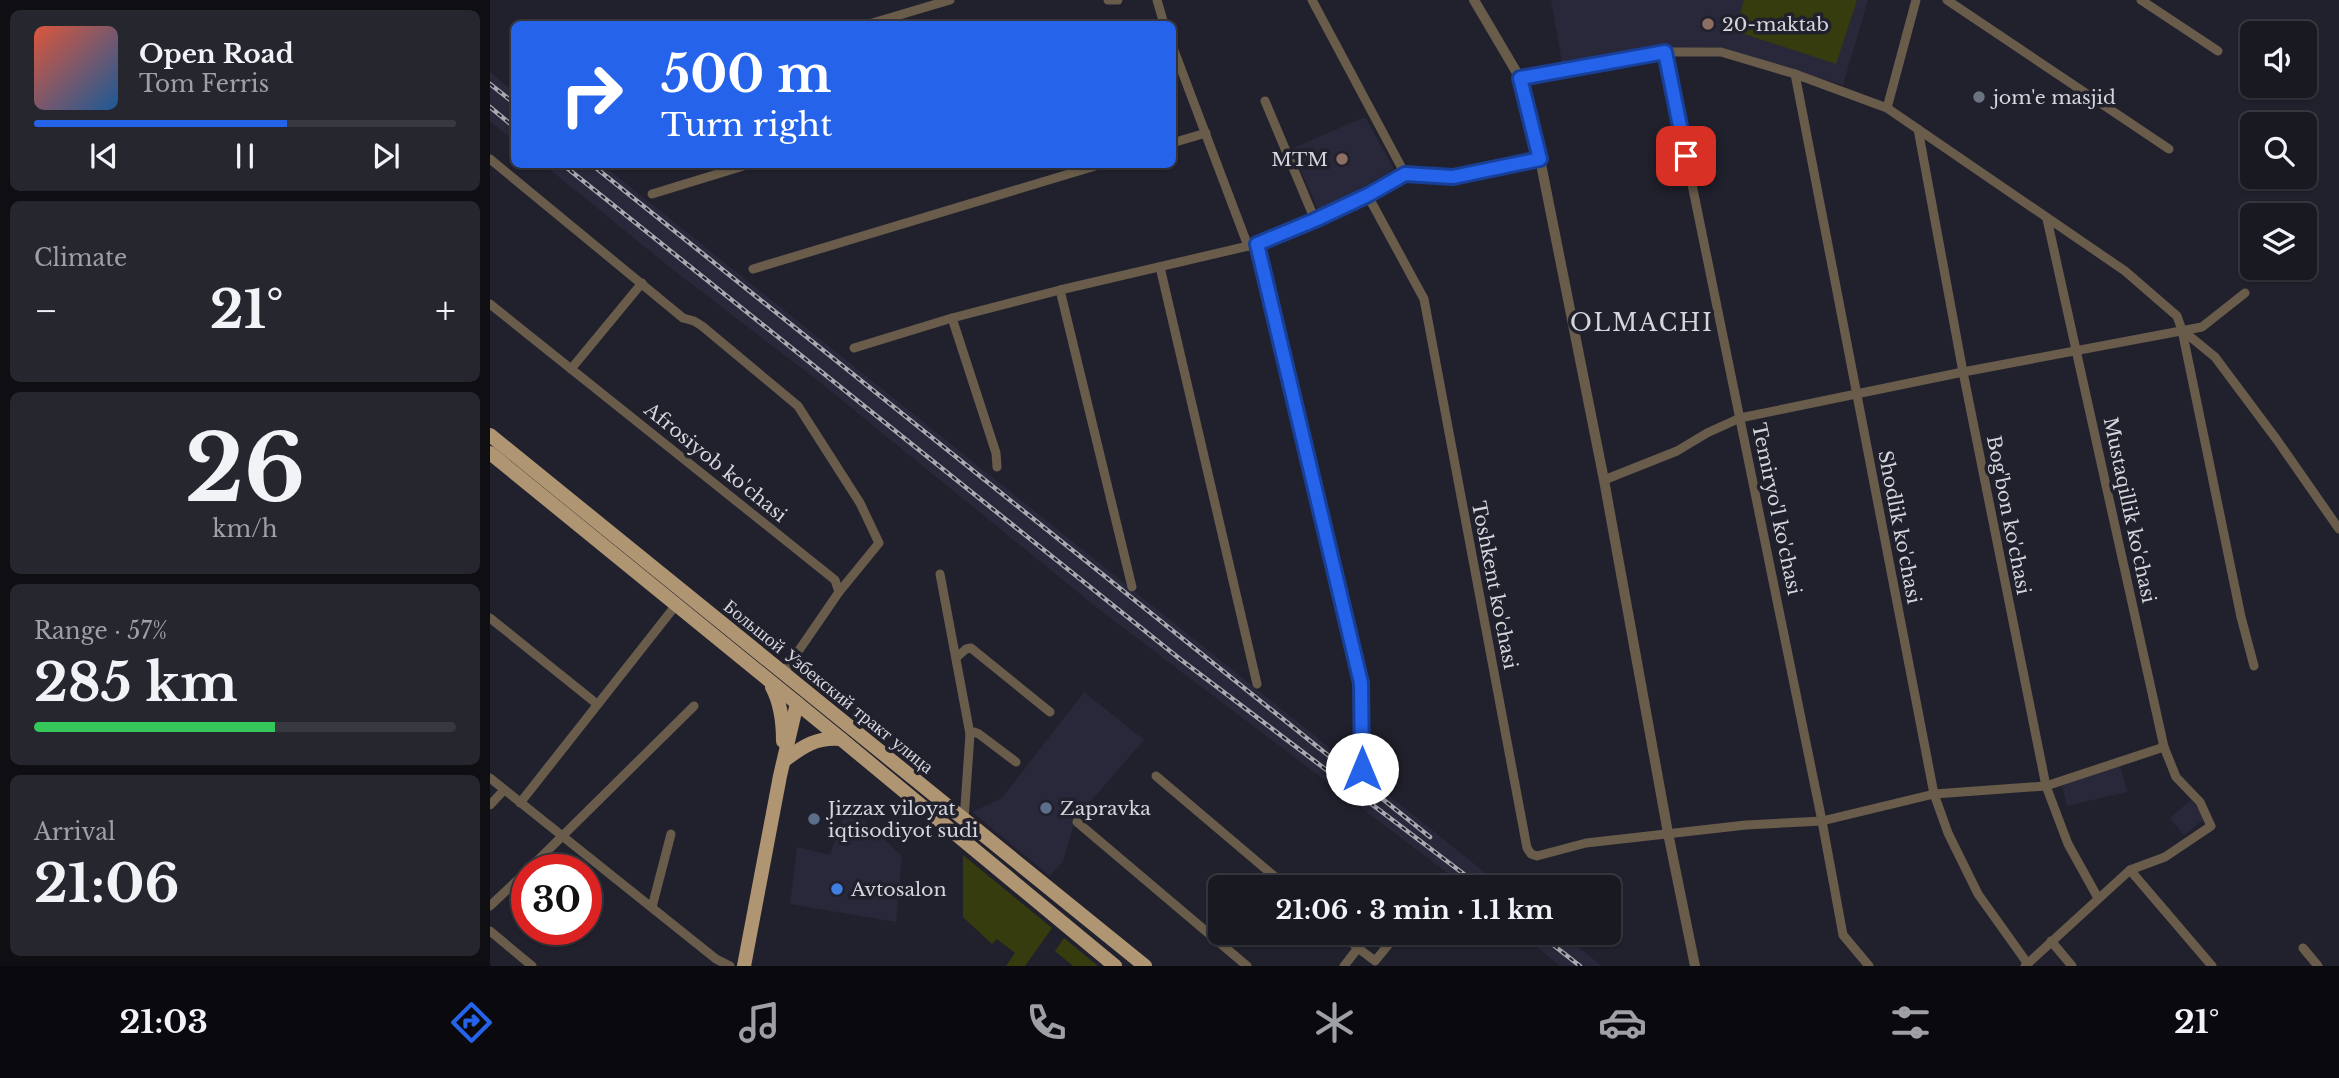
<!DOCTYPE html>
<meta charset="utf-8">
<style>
body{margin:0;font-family:"Libre Baskerville",serif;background:#26262f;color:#f1f3f6;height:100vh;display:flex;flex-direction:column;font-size:26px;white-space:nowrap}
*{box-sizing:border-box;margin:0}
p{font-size:23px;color:#9fa0a5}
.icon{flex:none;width:38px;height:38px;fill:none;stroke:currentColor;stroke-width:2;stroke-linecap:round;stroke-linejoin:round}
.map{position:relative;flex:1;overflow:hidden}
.drawer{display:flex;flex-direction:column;gap:10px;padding:10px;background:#0e0e13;width:490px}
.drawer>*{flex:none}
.banner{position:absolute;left:21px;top:21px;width:665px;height:147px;border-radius:10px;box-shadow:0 2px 5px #0004,0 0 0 2px #373840;background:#2563eb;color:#fff;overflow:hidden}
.tools{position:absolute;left:1750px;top:21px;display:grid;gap:14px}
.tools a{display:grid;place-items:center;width:77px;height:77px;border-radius:10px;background:#191922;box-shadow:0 2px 5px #0004,0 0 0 2px #373840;font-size:35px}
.speed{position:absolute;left:21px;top:854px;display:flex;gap:14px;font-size:35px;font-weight:700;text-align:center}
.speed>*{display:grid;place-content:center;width:91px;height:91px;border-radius:50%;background:#191922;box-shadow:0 2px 5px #0004,0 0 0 2px #373840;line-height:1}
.speed .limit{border:10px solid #d22;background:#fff;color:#111}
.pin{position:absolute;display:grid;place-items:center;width:60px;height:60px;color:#fff;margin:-30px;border-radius:14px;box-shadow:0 4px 10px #0006}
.me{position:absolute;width:77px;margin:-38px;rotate:0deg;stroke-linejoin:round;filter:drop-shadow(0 0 5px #0008)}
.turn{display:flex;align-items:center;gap:24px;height:147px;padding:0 35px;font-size:32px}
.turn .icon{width:91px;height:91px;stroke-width:2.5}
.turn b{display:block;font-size:49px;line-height:60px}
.big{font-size:52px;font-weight:700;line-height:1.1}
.drawer .tile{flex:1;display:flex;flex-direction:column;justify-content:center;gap:10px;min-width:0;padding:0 24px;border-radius:10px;background:#26262f}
.drawer .dial{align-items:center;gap:0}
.dial b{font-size:91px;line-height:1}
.song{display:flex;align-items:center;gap:21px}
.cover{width:84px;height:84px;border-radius:10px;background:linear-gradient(135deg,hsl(10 70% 55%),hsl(210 70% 35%))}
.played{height:7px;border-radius:4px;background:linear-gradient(90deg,#2563eb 60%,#373840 60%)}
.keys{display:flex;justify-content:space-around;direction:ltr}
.heat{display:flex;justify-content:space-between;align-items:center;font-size:38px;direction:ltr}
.charge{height:10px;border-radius:5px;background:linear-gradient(90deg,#34c759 57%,#373840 0)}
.trip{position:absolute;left:718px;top:875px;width:413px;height:70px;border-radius:10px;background:#191922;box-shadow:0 2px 5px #0004,0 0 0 2px #373840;font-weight:700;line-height:70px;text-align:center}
.menu{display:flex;height:112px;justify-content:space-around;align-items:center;background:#0a0a0e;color:#9fa0a5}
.menu .icon{width:49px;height:49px}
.menu .selected{color:#2563eb}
.menu b{font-size:32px;color:#f1f3f6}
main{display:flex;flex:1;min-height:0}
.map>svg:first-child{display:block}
.built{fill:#28283a}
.green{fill:#373c0e}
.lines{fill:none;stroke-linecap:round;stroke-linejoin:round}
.minor{stroke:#695c4b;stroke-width:9}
.tertiary{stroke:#695c4b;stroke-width:10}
.primary{stroke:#af9572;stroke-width:14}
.rail-casing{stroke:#a9a9b2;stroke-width:4.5}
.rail{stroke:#21212d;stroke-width:2;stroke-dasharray:5;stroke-linecap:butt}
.route-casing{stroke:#184099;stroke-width:18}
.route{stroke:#2563eb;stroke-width:12}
.education-dot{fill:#8d6e63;stroke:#21212d;stroke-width:2.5}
.worship-dot{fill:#6b7280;stroke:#21212d;stroke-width:2.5}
.service-dot{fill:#5c6f8a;stroke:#21212d;stroke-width:2.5}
.shop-dot{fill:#3f7fe0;stroke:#21212d;stroke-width:2.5}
.labels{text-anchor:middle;stroke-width:7;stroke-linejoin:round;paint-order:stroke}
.poi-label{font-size:19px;fill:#d5d5dd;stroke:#21212d;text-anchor:start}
.street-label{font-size:19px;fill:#d5d5dd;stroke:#21212d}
.quarter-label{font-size:23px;letter-spacing:2px;fill:#d5d5dd;stroke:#21212d}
</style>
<main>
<section class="drawer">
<div class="tile">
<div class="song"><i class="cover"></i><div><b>Open Road</b><p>Tom Ferris</p></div></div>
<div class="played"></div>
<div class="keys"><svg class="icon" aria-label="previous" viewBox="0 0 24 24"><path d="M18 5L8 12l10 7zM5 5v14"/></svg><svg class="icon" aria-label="pause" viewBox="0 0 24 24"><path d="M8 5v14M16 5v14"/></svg><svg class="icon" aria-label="next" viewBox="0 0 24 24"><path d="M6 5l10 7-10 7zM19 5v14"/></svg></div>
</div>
<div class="tile"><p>Climate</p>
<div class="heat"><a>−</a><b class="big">21°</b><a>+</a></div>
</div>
<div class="tile dial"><b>26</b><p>km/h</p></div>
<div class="tile"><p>Range · 57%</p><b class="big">285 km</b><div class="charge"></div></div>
<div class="tile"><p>Arrival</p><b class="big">21:06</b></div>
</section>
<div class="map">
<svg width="1849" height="966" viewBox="0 0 1849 966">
<rect width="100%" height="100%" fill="#21212d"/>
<g class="built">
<polygon points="1061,0 1378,0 1353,85 1228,47 1155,49 1072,62"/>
<polygon points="0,72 24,92 24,141 0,121"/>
<polygon points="875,117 904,169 829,212 801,149"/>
<polygon points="54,165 113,165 1013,887 976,887 611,611 332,384 181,268"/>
<polygon points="594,692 654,740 586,818 573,861 560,876 482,812 512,798"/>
<polygon points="1630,765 1637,792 1577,806 1572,786"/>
<polygon points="1701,800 1715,818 1694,835 1680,818"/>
<polygon points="361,809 412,856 406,922 300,904 307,847 340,855 353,818"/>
<polygon points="1030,933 1070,933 1112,966 1070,966"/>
</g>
<g class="green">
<polygon points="1254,0 1367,0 1346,64 1245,31"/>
<polygon points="473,855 562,928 535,966 516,966 525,953 507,939 502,944 473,917"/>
<polygon points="574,938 608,966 583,966 565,951"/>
</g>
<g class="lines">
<g class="minor">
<polyline points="618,0 628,0"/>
<polyline points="667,0 674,24"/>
<polyline points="822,0 915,174"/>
<polyline points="1457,0 1679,149"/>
<polyline points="1651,0 1728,51"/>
<polyline points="379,24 460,0"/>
<polyline points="682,45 758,246"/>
<polyline points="1175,52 1332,821 1353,935 1379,966"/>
<polyline points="1305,74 1444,794 1458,833 1488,894 1538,964"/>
<polyline points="1030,78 1175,52 1231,52 1305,74 1397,108 1635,271 1687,316 1692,330 1751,617 1764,666"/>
<polyline points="775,101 825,220"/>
<polyline points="1397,108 1426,0"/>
<polyline points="1428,129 1473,372 1556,786 1578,844 1608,898"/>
<polyline points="682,143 716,133"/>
<polyline points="0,159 193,318 204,321 212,326 308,406 370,503 389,543 349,592"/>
<polyline points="162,194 260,164"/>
<polyline points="878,196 934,299 1037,848 1041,854 1047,856 1096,843 1256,825 1332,821 1444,794 1556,786 1674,747"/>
<polyline points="767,244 871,683 872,769"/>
<polyline points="670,267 767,684"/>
<polyline points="263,269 612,164"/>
<polyline points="570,290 642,587"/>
<polyline points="0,304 345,580 349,592 294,672"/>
<polyline points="462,318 506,453 507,467"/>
<polyline points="1692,330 1725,357 1787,440 1849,529"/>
<polyline points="364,348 462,318 570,290 767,244 878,196 915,174 963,176 1050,159"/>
<polyline points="81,369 152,283"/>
<polyline points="1114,480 1187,451 1217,433 1250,418 1473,372 1712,327 1755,293"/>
<polyline points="450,574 480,734 474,820"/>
<polyline points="0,618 107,704"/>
<polyline points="467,657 476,649 481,648 560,712"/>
<polyline points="480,734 484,732 489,734 526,762"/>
<polyline points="666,776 797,887"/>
<polyline points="0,778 226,959 240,966"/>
<polyline points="30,803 186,605"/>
<polyline points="0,805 14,790"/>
<polyline points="587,822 757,966"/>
<polyline points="38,870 204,706"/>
<polyline points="1640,870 1722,966"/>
<polyline points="0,906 37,871"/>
<polyline points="162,907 181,834"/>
<polyline points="0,931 42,966"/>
<polyline points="850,933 868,948"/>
<polyline points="1561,941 1582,966"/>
<polyline points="1813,948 1828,966"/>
<polyline points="854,966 868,948 885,961 908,933"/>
<polyline points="1535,966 1640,870 1675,857 1721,826 1710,802 1686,777 1674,747 1557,219"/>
</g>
<polyline class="tertiary" points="984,0 1030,78 1050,159 1114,480 1178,833 1205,966"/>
<g class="primary">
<polyline points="0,435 655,966"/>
<polyline points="0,453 351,739 625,966"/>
<path d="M282,687c9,17 11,34 11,54"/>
<path d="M295,760c18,-14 32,-23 56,-21"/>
<polyline points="254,966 290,776 307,703"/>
</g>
<g class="rail-casing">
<g id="rail">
<polyline points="0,84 24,103"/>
<polyline points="0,107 24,127"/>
<polyline points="72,164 690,659 991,887"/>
<polyline points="101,164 940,837"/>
<polyline points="1048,933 1090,966"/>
</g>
</g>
<use href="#rail" class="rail"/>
</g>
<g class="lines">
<g class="route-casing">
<polyline id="route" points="872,769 871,683 767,244 825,220 878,195 915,174 963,177 1050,159 1030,78 1175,52 1196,156"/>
</g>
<use href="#route" class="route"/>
</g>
<g class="education-dot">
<circle cx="1218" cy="24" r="7"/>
<circle cx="852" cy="159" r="7"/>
</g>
<circle class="worship-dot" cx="1489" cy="97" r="7"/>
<g class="service-dot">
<circle cx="556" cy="808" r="7"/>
<circle cx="324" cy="819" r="7"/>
</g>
<circle class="shop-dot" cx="347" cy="889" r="7"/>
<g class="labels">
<g class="poi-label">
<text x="1232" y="31">20-maktab</text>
<text x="1503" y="104">jom'e masjid</text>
<text x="838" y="166" text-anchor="end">MTM</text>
<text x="338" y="815">Jizzax viloyat<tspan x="338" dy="22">iqtisodiyot sudi</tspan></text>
<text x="570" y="815">Zapravka</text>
<text x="361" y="896">Avtosalon</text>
</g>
<g class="street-label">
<text transform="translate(226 462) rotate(39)" y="7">Afrosiyob ko'chasi</text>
<text transform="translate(1287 509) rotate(78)" y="7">Temiryo'l ko'chasi</text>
<text transform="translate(1640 510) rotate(78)" y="7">Mustaqillik ko'chasi</text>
<text transform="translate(1519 515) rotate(79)" y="7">Bog'bon ko'chasi</text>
<text transform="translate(1410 527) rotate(79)" y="7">Shodlik ko'chasi</text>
<text transform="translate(1005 585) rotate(79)" y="7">Toshkent ko'chasi</text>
<text transform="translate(339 686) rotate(39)" y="7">Большой Узбекский тракт улица</text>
</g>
<g class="quarter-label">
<text x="1152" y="331">OLMACHI</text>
</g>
</g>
</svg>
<div class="tools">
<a><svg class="icon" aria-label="sound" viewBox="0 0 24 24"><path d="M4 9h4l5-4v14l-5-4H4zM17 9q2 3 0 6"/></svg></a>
<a><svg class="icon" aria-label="search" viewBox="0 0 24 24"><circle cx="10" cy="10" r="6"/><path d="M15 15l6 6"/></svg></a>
<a><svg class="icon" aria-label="layers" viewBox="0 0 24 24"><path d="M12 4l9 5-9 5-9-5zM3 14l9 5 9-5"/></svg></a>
</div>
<div class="speed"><div class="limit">30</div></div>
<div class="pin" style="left:1196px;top:156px;background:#d93025"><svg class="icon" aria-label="arrive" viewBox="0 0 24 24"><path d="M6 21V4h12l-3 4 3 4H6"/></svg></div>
<svg class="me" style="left:872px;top:769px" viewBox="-20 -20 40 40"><circle r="19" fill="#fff"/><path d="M0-13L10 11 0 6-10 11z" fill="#2563eb"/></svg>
<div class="trip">21:06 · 3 min · 1.1 km</div>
<div class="banner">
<div class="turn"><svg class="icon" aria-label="right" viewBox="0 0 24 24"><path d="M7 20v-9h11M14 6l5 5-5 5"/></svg><div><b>500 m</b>Turn right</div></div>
</div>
</div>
</main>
<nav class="menu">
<b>21:03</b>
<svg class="icon selected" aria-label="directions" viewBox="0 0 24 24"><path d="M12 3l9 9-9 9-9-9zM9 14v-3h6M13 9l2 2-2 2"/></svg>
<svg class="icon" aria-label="music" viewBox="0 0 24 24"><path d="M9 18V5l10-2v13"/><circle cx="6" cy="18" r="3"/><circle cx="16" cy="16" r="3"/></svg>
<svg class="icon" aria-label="phone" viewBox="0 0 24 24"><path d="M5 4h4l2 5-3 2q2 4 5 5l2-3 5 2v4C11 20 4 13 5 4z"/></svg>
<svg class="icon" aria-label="climate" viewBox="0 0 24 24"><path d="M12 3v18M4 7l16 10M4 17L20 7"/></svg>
<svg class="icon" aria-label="car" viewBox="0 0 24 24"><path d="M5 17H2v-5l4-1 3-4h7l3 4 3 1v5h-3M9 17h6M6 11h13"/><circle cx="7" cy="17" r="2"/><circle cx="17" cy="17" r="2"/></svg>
<svg class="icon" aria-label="filters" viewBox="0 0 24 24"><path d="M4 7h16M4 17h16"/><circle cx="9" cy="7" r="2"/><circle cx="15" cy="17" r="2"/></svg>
<b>21°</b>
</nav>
